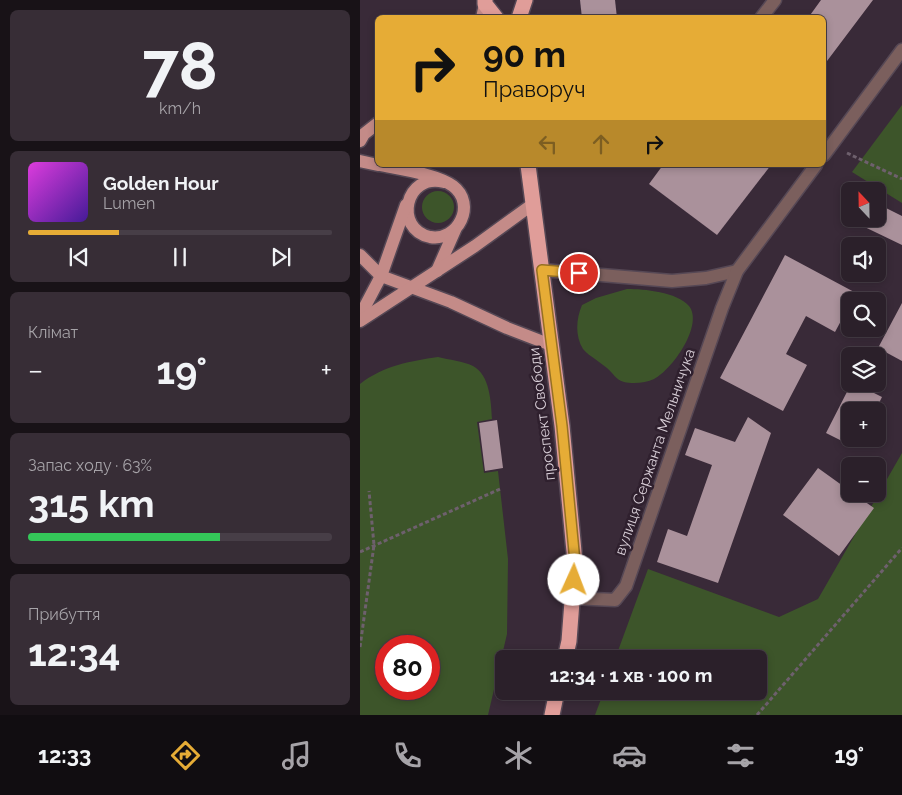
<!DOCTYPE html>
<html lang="uk">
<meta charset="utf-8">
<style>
body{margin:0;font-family:Raleway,sans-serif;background:#372d36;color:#f1f3f6;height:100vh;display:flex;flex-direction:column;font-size:19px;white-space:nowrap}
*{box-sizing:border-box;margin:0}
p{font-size:16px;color:#a6a3a8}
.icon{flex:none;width:28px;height:28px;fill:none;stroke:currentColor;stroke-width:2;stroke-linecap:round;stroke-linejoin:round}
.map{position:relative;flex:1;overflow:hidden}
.panel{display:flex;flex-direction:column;gap:10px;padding:10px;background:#181217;width:360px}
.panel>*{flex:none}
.hud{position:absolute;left:15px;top:15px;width:451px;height:152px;border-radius:8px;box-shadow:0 2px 8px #0003,0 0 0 1px #473e47;background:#e6ac36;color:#111;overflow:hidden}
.needle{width:32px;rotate:338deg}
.tools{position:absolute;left:481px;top:182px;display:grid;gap:10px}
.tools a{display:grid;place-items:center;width:45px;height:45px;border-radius:8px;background:#2b202a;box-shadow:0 2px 8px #0003,0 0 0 1px #473e47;font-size:25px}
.speed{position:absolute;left:15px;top:635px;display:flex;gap:10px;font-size:25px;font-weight:700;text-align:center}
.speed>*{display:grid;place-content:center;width:65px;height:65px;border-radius:50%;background:#2b202a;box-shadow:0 2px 8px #0003,0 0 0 1px #473e47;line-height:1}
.speed .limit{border:8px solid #d22;background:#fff;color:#111}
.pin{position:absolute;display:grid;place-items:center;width:42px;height:42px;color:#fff;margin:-21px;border:2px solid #fff;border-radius:50%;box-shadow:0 1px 5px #0007}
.me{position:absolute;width:55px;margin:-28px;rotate:2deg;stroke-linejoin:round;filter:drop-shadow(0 0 4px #0008)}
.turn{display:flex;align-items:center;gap:18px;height:105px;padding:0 25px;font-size:22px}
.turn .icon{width:65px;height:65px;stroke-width:2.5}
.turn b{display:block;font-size:35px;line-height:42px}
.lanes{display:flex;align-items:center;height:48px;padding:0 25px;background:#0003;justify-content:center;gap:25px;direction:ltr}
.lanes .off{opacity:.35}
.big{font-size:38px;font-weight:700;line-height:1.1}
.panel .card{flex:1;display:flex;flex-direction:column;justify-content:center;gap:8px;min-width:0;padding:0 18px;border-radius:8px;background:#372d36}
.panel .dial{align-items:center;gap:0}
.dial b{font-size:65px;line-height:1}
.song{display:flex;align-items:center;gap:15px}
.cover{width:60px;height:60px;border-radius:8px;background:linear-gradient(135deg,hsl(300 70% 55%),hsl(260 70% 35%))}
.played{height:5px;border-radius:2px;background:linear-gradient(90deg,#e6ac36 30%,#473e47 30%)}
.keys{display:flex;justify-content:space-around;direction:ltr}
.heat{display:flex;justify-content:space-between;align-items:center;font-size:28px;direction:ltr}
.charge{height:8px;border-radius:4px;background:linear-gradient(90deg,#34c759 63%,#473e47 0)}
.trip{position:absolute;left:135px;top:650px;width:272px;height:50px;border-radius:8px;background:#2b202a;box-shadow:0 2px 8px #0003,0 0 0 1px #473e47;font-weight:700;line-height:50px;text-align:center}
.tab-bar{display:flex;height:80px;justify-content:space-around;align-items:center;background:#110d11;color:#a6a3a8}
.tab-bar .icon{width:35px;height:35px}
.tab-bar .active{color:#e6ac36}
.tab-bar b{font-size:22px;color:#f1f3f6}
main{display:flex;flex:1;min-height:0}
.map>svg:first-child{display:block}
.green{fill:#3d552a;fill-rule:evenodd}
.building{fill:#aa919b}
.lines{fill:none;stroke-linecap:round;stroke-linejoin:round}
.minor-casing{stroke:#564855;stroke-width:15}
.major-casing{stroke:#564855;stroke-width:15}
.highway-casing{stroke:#564855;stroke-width:18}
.path{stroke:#6e606d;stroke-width:3;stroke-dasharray:4 2.5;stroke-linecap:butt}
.minor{stroke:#7b5f5d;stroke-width:12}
.major{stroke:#c48b88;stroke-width:12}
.highway{stroke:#e09d99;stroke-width:15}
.route-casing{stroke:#967023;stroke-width:12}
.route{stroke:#e6ac36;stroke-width:9}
.labels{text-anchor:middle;stroke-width:5;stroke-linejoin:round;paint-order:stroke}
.street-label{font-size:15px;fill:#d8ced7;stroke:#2f202e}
</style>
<main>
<section class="panel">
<div class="card dial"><b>78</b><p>km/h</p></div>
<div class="card">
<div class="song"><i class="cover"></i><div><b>Golden Hour</b><p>Lumen</p></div></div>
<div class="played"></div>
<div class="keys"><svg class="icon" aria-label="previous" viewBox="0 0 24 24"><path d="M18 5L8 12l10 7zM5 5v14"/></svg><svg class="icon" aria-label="pause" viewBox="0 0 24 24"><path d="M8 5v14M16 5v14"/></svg><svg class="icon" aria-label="next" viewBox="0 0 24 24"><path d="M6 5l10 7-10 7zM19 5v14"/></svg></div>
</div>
<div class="card"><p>Клімат</p>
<div class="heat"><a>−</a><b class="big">19°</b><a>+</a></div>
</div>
<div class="card"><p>Запас ходу · 63%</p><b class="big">315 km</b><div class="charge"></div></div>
<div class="card"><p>Прибуття</p><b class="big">12:34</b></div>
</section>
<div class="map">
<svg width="542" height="715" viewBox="0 0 542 715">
<rect width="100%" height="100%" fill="#392a38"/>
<g class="green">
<polygon points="542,105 542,203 492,172"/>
<circle cx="78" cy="207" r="16"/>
<path d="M267,289c17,0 50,3 62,17 15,19 -17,64 -35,73 -8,4 -21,5 -30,3 -8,-2 -11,-9 -17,-14 -4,-3 -8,-6 -12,-9 -4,-3 -9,-6 -12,-10 -8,-13 -7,-30 -1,-44l14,-7z"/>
<path d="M78,357c11,3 25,4 35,9 17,9 18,36 19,53l-15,3 7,51 14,-2 10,88 -1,75 -19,81h-128v-331c23,-18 50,-23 78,-27zM26,646h43v43h-43z"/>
<polygon points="542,453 542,715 235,715 244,691 399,691 399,659 255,659 288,569 419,617 458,599"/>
</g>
<g class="building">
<polygon points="220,0 255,0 257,18 222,18"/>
<polygon points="461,0 513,0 464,65 464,18 448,18"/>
<polygon points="303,165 411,165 357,235 289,184"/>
<polygon points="518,204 542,216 542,245 488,219 518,219"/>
<polygon points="425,255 496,293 475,332 446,316 426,354 447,365 423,411 360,378"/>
<polygon points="542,303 542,361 518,348"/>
<polygon points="491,384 496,384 522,397 515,411 490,411 490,439 501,439 496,448 466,433"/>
<polygon points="388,417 411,433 358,583 297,562 308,529 327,536 352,465 325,455 335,428 375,442"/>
<polygon points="137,420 143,468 125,471 119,423"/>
<polygon points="458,468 490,491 490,494 494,494 514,508 479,556 423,515"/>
</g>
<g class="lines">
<g class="minor-casing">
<g id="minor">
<polyline points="401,18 415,0"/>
<polyline points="464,155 542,50"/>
<polyline points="182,270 312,281 346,278 377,271"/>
<polyline points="212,598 255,600 266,586 362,308 377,271 456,165"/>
</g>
</g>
<g class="major-casing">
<g id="major">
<polyline points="122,18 125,4"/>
<polyline points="0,141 4,134 18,123"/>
<polyline points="0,161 18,165"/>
<path d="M20,165c19,4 57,9 73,21 24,18 5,56 -23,51 -37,-8 -25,-65 14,-55"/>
<polyline points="0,255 21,276 91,302 147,328 191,345"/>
<polyline points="77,271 95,230"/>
<polyline points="0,316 21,276 46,205"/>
<polyline points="0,321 115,246 173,204"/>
</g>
</g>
<g class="highway-casing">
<g id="highway">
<polyline points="125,0 125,4 136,18"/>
<polyline points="159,18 165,0"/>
<polyline points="168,165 202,426 215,562 209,641 205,659"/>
<polyline points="192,715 197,691"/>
</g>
</g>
<g class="path">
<polyline points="487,153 542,179"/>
<polyline points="0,552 140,489"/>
<polyline points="0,647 14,545 9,491"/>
<polyline points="397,715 542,548"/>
</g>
<use href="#minor" class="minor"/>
<use href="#major" class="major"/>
<use href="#highway" class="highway"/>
</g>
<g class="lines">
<g class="route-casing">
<polyline id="route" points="214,580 215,562 202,426 182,270 219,273"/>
</g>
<use href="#route" class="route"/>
</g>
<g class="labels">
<g class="street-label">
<text transform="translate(182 414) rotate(-97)" y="5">проспект Свободи</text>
<text transform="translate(295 452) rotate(-71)" y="5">вулиця Сержанта Мельничука</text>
</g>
</g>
</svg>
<div class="tools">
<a><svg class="needle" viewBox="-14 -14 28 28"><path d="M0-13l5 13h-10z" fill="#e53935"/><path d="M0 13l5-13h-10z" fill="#a6a3a8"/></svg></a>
<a><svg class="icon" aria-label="sound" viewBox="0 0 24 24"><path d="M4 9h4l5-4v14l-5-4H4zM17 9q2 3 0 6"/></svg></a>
<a><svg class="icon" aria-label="search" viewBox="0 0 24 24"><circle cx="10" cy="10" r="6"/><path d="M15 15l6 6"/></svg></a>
<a><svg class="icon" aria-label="layers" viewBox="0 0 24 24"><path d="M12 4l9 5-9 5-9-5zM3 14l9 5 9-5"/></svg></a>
<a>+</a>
<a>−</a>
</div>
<div class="speed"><div class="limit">80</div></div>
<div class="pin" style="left:219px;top:273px;background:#d93025"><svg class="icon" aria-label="arrive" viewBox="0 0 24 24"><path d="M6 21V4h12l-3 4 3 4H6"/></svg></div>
<svg class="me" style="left:214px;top:580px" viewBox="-20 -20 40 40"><circle r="19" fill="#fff"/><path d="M0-13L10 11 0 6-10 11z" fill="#e6ac36"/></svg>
<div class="trip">12:34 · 1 хв · 100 m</div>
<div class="hud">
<div class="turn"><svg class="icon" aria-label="right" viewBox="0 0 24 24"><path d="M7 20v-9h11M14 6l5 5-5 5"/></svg><div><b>90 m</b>Праворуч</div></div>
<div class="lanes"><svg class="icon off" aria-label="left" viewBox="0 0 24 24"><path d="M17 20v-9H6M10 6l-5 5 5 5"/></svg><svg class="icon off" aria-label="ahead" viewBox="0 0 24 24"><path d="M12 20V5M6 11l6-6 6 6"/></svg><svg class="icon" aria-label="right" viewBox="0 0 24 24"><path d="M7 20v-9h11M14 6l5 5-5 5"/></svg></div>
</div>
</div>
</main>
<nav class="tab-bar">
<b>12:33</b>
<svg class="icon active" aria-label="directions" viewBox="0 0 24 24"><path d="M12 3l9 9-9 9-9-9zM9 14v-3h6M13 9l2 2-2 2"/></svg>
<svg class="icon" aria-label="music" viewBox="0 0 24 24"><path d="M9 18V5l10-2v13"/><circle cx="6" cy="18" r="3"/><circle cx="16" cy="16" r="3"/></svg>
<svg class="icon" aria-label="phone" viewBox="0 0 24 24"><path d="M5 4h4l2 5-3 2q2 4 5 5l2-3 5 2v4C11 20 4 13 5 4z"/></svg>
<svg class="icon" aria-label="climate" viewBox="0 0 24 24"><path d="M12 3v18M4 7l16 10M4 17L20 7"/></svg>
<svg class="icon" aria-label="car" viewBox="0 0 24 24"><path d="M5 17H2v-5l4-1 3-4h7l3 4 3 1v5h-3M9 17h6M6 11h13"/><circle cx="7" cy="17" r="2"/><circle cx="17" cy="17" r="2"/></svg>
<svg class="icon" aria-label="filters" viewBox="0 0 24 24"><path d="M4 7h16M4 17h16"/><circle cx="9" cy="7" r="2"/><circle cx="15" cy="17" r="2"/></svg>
<b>19°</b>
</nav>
